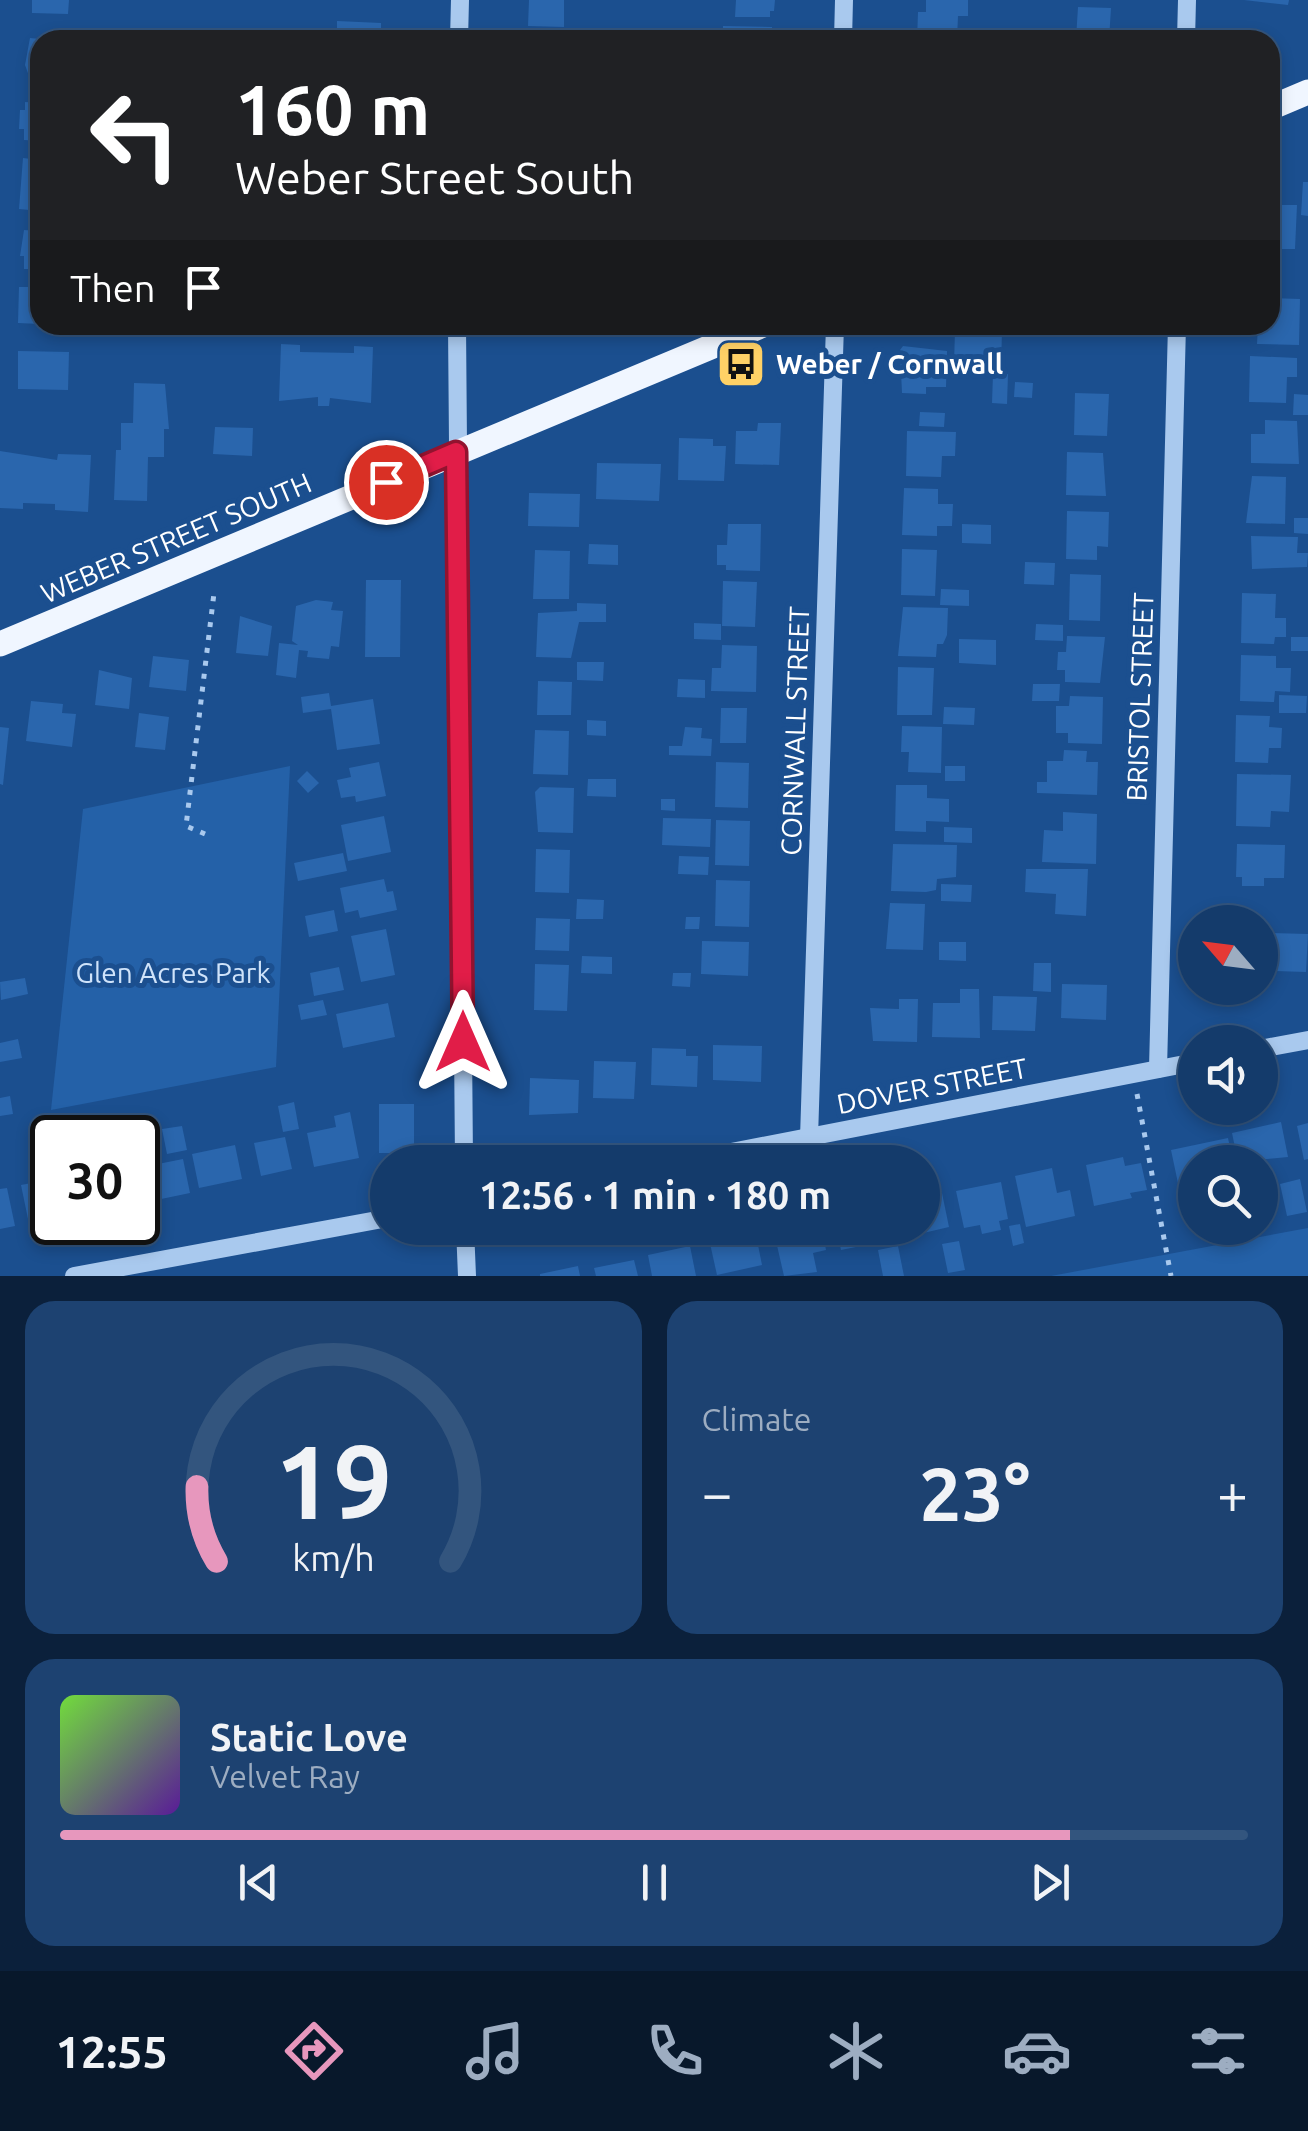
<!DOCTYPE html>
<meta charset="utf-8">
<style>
body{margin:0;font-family:Ubuntu,sans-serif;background:#1d4271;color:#f1f3f6;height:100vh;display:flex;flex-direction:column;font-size:38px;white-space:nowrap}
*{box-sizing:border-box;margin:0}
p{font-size:32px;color:#9dadc1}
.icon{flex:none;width:55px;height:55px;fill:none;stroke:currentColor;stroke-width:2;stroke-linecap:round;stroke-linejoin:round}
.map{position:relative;height:1276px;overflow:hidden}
.sheet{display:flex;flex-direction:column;gap:25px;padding:25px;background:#0b203b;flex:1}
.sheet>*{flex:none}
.hud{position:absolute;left:30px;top:30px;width:1250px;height:305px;border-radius:30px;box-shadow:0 5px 15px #0003,0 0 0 2px #33557e;background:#202124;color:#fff;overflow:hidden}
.needle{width:65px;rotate:298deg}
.controls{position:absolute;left:1178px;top:905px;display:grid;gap:20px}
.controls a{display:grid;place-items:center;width:100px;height:100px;border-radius:50%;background:#143b6b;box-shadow:0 5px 15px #0003,0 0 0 2px #33557e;font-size:50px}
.speed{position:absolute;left:30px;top:1115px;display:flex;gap:20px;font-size:50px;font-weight:700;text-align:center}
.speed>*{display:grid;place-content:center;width:130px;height:130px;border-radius:50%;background:#143b6b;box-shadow:0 5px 15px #0003,0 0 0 2px #33557e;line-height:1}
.speed .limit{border:5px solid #111;border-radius:15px;background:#fff;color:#111}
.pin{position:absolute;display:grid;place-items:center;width:85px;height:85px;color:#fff;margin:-42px;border:5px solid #fff;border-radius:50%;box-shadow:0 2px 10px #0007}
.me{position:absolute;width:110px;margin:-55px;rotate:0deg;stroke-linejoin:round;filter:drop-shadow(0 0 8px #0008)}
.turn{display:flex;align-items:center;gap:35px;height:210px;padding:0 40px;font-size:45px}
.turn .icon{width:130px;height:130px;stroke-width:2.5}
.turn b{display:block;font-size:70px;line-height:85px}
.then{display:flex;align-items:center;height:95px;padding:0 40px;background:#0003;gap:20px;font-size:38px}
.big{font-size:75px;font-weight:700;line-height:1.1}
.sheet .tile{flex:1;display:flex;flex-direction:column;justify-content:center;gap:15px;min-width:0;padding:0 35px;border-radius:30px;background:#1d4271}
.sheet .dial{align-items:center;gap:0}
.dial svg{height:260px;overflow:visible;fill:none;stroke:#33557e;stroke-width:7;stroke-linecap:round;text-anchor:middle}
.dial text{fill:#f1f3f6;stroke:none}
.song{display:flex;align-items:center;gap:30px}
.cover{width:120px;height:120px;border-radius:15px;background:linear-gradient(135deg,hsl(100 70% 55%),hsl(270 70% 35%))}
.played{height:10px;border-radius:5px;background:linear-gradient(90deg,#e797bd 85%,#33557e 85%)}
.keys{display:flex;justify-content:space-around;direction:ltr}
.heat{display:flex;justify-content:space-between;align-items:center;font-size:55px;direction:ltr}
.sheet .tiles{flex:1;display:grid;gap:25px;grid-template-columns:1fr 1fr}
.tile:last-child{grid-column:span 2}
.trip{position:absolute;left:370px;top:1145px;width:570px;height:100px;border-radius:50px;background:#143b6b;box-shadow:0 5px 15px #0003,0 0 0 2px #33557e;font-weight:700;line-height:100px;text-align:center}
.tab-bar{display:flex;height:160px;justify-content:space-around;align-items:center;background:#08182b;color:#9dadc1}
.tab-bar .icon{width:70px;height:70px}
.tab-bar .active{color:#e797bd}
.tab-bar b{font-size:45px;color:#f1f3f6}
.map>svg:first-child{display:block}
.green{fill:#2461a8}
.building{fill:#2a66ad}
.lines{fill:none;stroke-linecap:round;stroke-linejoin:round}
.path{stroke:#a9c9ee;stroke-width:5;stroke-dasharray:5 8;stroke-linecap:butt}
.minor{stroke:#a9c9ee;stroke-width:18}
.major{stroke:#f0f6ff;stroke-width:25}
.route-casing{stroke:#92132f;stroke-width:25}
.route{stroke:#e11d48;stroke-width:18}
.labels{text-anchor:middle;stroke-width:10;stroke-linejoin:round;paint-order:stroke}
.poi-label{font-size:28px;font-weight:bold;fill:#fff;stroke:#1b4f8f;text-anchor:start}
.street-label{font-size:28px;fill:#fff;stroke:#1b4f8f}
.park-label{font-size:28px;fill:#cfe3fa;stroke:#1b4f8f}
</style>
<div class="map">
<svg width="1308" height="1276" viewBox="0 0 1308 1276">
<rect width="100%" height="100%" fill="#1b4f8f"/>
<g class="green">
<polygon points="290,766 276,1067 51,1110 83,809"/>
<polygon points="1308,1228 1308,1276 1051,1276"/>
</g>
<g class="building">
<polygon points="32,0 69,0 68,14 32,13"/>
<polygon points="529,0 564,0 564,27 528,26"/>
<polygon points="736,0 775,0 774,11 770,11 770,17 735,17"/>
<polygon points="926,0 968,0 968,16 958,16 957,40 917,40 918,12 926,12"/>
<polygon points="1244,0 1289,0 1288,5"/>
<polygon points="1078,7 1111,8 1109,40 1076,39"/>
<polygon points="337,21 381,23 381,40 337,40"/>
<polygon points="723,26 772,27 772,40 723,40"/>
<polygon points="967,31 993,32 993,40 967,40"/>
<polygon points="30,38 40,39 40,77 29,76 25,65"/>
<polygon points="25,102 40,103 40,141 24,140 24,129 19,129 20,110 25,110"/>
<polygon points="23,158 40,160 40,211 19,209"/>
<polygon points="1303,182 1308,182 1308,216 1301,215"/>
<polygon points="1270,205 1297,205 1295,249 1270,249"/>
<polygon points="24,230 40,231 40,269 24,269 24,256 20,256"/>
<polygon points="19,287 40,287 40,324 18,323"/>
<polygon points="1270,298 1300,299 1299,345 1257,344 1258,325 1270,325"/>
<polygon points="522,325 552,325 552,336 521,335"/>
<polygon points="1015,325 1062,325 1062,333 1015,332"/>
<polygon points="955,330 1002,331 1001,366 954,364"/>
<polygon points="281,344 300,345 300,352 354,353 354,346 373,347 371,403 330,398 329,406 318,406 318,397 279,401"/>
<polygon points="903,346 947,351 946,387 926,387 926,394 902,393 900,350"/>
<polygon points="18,351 69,352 68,390 18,389"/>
<polygon points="1250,356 1297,358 1297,377 1287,377 1286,403 1249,402"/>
<polygon points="993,374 1008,374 1007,404 992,403"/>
<polygon points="1015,382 1033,383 1032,398 1014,397"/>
<polygon points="134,383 165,384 169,429 164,429 164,457 148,457 147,501 114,500 116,450 121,450 121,423 133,423"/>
<polygon points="1075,393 1109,394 1107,436 1074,435"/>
<polygon points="1294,394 1308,395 1308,415 1293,415"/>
<polygon points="920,412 945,413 944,427 919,426"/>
<polygon points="1265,420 1297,421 1299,464 1251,463 1251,434 1265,434"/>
<polygon points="758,423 781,423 779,465 735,464 736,431 757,431"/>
<polygon points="215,427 253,428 252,456 213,454"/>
<polygon points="907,431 956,432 955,456 942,456 941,477 906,476"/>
<polygon points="679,438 713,439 713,446 726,446 724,481 678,480"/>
<polygon points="0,451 57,460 58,454 91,455 88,512 55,510 55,504 23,503 23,509 0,508"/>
<polygon points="1067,452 1103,453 1106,496 1066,495"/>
<polygon points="597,463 661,464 659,501 596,499"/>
<polygon points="1252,476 1286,477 1285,524 1246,523"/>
<polygon points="904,488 938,489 938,504 953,504 952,526 937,526 937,536 902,535"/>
<polygon points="529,493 580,494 579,527 528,526"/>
<polygon points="1067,511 1109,512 1108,547 1097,546 1097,560 1066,559"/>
<polygon points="1294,518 1308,518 1308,534 1294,533"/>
<polygon points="728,524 761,524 760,571 726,570 726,565 717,565 717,545 727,545"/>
<polygon points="962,524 991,525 991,544 962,543"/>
<polygon points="1251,536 1298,537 1297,553 1308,553 1307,567 1252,569"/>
<polygon points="589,544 618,545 618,565 588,564"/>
<polygon points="902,549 937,550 935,596 901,595"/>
<polygon points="535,550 570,551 569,599 533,599"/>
<polygon points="1025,562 1055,563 1054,585 1024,584"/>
<polygon points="1070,574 1101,575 1100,621 1069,620"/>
<polygon points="366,580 401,580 400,657 365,657"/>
<polygon points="723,581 757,582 755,627 722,626"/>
<polygon points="941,589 969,590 969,606 940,605"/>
<polygon points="1242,593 1276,594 1275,618 1286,618 1286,637 1275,637 1274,644 1241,643"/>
<polygon points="316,600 333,602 331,610 343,611 339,647 331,646 329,659 307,657 308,651 299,650 296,678 276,675 279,643 298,645 292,641 296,606"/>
<polygon points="577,603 606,604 606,622 579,622 571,658 536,657 538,613 577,611"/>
<polygon points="903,607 948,608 947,635 943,644 937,644 936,657 898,656"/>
<polygon points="240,616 272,626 268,656 236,653"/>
<polygon points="694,623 721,624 721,640 694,639"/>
<polygon points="1036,624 1063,625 1063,641 1035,640"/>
<polygon points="1067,636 1105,637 1100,683 1065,682 1065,670 1057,670 1058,652 1066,652"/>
<rect x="1291" y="637" width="17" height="14"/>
<polygon points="959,639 996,640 996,665 959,663"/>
<polygon points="722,645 757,646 756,692 711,691 712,668 721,668"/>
<polygon points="1241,655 1276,656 1276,668 1291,668 1290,692 1275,691 1274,702 1240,701"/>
<polygon points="153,656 189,660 186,691 149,687"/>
<polygon points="577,662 604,662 603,681 577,680"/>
<polygon points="898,667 934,668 932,715 897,715"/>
<polygon points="99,670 132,678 129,709 95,705"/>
<polygon points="678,679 705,680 705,698 677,697"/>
<polygon points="538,681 572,682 571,715 537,715"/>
<polygon points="1033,684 1060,684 1059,701 1032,701"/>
<polygon points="329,693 331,706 373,699 380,744 337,750 331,709 303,713 301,697"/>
<polygon points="1279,695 1307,696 1306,713 1279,713"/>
<polygon points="1070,696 1103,697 1102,744 1068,743 1068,733 1056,733 1056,706 1069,706"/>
<polygon points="31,701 63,704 62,713 76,714 72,747 26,741"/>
<polygon points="944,707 975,708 974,725 943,724"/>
<polygon points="721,708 747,708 746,743 720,743"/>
<polygon points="139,713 169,717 165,750 135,747"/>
<polygon points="1236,715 1270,716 1269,727 1282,728 1281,748 1269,748 1268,763 1235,762"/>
<polygon points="587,720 606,721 606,736 587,735"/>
<polygon points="902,726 942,727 941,773 908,772 909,752 901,752"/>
<polygon points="0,727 9,728 3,785 0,784"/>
<polygon points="685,727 702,728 701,738 712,739 711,756 669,755 669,746 682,746"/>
<polygon points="535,730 569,731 568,775 533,774"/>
<polygon points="1064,750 1087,751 1086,762 1098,762 1097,795 1037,793 1037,782 1047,782 1047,761 1063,761"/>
<polygon points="379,762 386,796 356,802 355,796 341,798 337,780 351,777 349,768"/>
<polygon points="716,762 749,763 748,808 715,807"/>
<rect x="945" y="766" width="20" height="15"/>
<polygon points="307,771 319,783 308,793 297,781"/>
<polygon points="1237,774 1291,775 1289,812 1271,811 1270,827 1236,826"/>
<polygon points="588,779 616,779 616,797 587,796"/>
<polygon points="896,785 927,785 927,798 949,799 949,822 926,821 926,832 895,831"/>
<polygon points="540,787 574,788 573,833 538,832 535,792"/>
<polygon points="661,799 675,799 675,811 661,810"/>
<polygon points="1063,812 1097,814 1096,864 1042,862 1044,830 1063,831"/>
<polygon points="384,816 391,852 348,861 341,825"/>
<polygon points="663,818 711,819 710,847 662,845"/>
<polygon points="716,820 750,821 749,866 715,865"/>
<polygon points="944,827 972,828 972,843 944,842"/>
<polygon points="893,844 957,845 956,877 937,879 936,890 926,892 891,891"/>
<polygon points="1237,844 1285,845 1284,878 1264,878 1264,886 1242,886 1242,877 1236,877"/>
<polygon points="536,849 570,850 569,893 535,892"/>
<polygon points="343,853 347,871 298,881 294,863"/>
<polygon points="679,856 709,857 708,875 678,874"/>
<polygon points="1026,869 1088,869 1086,916 1055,914 1056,894 1025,892"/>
<polygon points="384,879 387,892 393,891 397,910 360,918 358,910 345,913 340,888"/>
<polygon points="716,880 750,881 749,927 715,926"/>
<polygon points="941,884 972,885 971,902 941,901"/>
<polygon points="577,899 604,900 603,919 576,919"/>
<polygon points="890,903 925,904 923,950 886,949"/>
<polygon points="334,910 338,931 309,937 305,916"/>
<polygon points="686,917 700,917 699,929 685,929"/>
<polygon points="536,918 570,919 569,951 535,950"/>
<polygon points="386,929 395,975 361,982 351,936"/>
<polygon points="1271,933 1308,934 1306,972 1275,971 1270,967"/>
<polygon points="702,941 749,942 748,976 701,974"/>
<polygon points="939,942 966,942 966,961 939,960"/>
<polygon points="582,956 612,957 612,974 581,973"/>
<polygon points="1034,963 1051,963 1051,992 1033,991"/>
<polygon points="535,964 569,965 567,1011 534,1010"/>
<polygon points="339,967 344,990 314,996 310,973"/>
<polygon points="673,973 691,973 690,987 672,986"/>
<polygon points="25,978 28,994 1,1000 0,982"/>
<polygon points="1062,984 1107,985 1106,1020 1061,1018"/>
<polygon points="960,989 979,989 980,1038 932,1037 933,1003 960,1003"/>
<polygon points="993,996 1037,997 1035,1031 992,1030"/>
<polygon points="899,999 918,999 917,1042 873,1041 870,1008 899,1009"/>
<polygon points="323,1000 327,1015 301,1020 298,1005"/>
<polygon points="388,1003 395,1037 343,1048 336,1014"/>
<polygon points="18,1039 22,1058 0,1062 0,1043"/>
<polygon points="713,1045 762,1046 761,1082 713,1080"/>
<polygon points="652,1048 686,1049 686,1056 698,1056 697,1087 651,1085"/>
<polygon points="594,1061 636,1062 634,1099 593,1098"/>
<polygon points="530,1078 579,1080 578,1113 529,1115"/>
<polygon points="10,1096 13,1114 0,1116 0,1098"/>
<polygon points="294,1102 299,1129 283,1132 278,1106"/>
<rect x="379" y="1104" width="35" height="49"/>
<polygon points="350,1112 359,1158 314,1167 307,1133 336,1127 334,1116"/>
<polygon points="1281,1122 1288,1157 1238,1162 1232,1133"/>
<polygon points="1308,1123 1308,1159 1304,1160 1297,1126"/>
<polygon points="182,1126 187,1150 167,1154 162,1129"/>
<polygon points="285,1137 292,1169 261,1176 254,1143"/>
<polygon points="1228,1138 1233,1162 1195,1162 1195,1184 1179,1188 1171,1150"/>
<polygon points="235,1145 242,1179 199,1188 192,1154"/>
<polygon points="1123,1157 1125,1166 1141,1163 1147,1190 1130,1193 1132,1198 1094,1206 1086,1165"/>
<polygon points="183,1159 190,1193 142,1203 138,1168"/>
<polygon points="1052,1168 1057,1193 1070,1190 1075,1216 1026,1227 1015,1176"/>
<polygon points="52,1179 52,1220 28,1219 21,1185"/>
<polygon points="1300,1179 1307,1212 1287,1216 1280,1184"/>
<polygon points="1001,1182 1008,1219 999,1221 1001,1230 982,1234 980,1225 964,1228 956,1191"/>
<polygon points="7,1188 15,1226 0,1229 0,1189"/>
<polygon points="942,1193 949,1227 902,1238 899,1228 922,1228 922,1197"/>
<polygon points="1020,1224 1024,1243 1013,1246 1009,1226"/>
<polygon points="773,1228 822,1228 826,1250 813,1253 817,1272 784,1276"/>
<polygon points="836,1228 883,1228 886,1241 841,1250"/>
<polygon points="755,1230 762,1265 717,1275 709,1239"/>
<polygon points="959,1241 965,1270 948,1273 942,1244"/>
<polygon points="690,1246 696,1276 652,1276 648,1255"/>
<polygon points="898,1246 904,1276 883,1276 878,1250"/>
<polygon points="634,1260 638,1276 596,1276 594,1268"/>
<polygon points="578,1266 580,1276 540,1276 540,1274"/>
</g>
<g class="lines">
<g class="path">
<polyline points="205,834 186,826 214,593"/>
<polyline points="1137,1094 1171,1276"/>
</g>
<g class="minor">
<polyline points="459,40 460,0"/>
<polyline points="843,40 844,0"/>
<polyline points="1186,40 1187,0"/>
<polyline points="457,325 464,1162"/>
<polyline points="243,327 244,325"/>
<polyline points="1260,1049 1308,1040"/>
<polyline points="1158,1069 1177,325"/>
<polyline points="809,1138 835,325"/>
<polyline points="680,1162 1195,1062"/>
<polyline points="465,1228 467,1276"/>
<polyline points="74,1276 388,1218"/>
</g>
<g class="major">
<polyline points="1270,108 1308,92"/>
<polyline points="0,644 763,325"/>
</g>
</g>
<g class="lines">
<g class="route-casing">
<polyline id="route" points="386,482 456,452 463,1042"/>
</g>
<use href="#route" class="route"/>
</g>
<defs>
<g id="bus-square" transform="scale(2.5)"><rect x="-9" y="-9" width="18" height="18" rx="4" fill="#ffd166" stroke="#1b4f8f"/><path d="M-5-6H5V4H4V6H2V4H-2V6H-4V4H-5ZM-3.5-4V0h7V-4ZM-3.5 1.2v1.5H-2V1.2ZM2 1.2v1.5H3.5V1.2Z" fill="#111"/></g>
</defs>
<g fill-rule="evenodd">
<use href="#bus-square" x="741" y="364"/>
</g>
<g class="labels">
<g class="poi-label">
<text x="776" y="374">Weber / Cornwall</text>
</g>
<g class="street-label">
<text transform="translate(176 538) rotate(-23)" y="10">WEBER STREET SOUTH</text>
<text transform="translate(1140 697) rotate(-88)" y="10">BRISTOL STREET</text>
<text transform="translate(795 731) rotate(-88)" y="10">CORNWALL STREET</text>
<text transform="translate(932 1086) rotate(-11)" y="10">DOVER STREET</text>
</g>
<g class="park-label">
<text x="173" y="983">Glen Acres Park</text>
</g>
</g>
</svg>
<div class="controls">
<a><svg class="needle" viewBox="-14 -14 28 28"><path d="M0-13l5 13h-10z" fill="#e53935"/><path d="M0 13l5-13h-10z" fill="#9dadc1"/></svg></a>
<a><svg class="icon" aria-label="sound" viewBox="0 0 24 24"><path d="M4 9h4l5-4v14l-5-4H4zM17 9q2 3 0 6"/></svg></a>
<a><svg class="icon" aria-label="search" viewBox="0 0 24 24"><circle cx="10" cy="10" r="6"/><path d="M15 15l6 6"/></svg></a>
</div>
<div class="speed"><div class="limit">30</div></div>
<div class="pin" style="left:386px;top:482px;background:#d93025"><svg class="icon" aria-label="arrive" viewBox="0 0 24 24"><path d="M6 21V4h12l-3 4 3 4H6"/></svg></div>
<svg class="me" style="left:463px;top:1042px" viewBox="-20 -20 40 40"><path d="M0-17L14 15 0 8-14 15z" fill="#e11d48" stroke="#fff" stroke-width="4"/></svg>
<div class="trip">12:56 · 1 min · 180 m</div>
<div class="hud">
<div class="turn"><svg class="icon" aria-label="left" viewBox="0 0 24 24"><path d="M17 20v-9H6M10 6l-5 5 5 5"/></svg><div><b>160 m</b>Weber Street South</div></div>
<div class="then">Then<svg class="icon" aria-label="arrive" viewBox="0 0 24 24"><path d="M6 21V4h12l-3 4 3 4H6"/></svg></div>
</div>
</div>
<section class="sheet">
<div class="tiles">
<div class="tile dial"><svg viewBox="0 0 100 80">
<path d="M14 69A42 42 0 1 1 86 69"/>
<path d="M14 69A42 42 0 0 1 8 46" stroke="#e797bd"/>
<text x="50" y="56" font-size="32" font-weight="700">19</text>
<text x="50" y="72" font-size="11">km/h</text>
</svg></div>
<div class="tile"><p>Climate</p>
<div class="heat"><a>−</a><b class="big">23°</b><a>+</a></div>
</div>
<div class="tile">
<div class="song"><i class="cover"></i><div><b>Static Love</b><p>Velvet Ray</p></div></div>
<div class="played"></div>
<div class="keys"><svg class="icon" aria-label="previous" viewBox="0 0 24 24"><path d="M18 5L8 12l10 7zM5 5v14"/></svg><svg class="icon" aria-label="pause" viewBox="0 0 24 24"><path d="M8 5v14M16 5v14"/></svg><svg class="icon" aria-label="next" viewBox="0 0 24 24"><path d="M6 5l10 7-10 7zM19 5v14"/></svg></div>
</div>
</div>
</section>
<nav class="tab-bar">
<b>12:55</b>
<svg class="icon active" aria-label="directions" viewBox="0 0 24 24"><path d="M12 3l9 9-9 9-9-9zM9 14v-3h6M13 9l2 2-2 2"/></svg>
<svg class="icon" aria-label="music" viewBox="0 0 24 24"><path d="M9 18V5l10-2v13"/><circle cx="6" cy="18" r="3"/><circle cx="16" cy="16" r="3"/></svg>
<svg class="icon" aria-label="phone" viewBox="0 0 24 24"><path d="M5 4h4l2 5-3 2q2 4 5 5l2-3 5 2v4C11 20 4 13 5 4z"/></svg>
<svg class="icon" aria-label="climate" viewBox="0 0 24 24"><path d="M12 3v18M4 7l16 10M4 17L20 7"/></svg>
<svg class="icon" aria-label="car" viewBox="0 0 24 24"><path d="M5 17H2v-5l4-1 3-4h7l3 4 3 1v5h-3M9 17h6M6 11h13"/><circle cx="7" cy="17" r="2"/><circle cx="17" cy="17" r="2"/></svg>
<svg class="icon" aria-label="filters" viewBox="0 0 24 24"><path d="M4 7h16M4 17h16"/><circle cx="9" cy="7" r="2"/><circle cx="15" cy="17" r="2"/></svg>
</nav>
